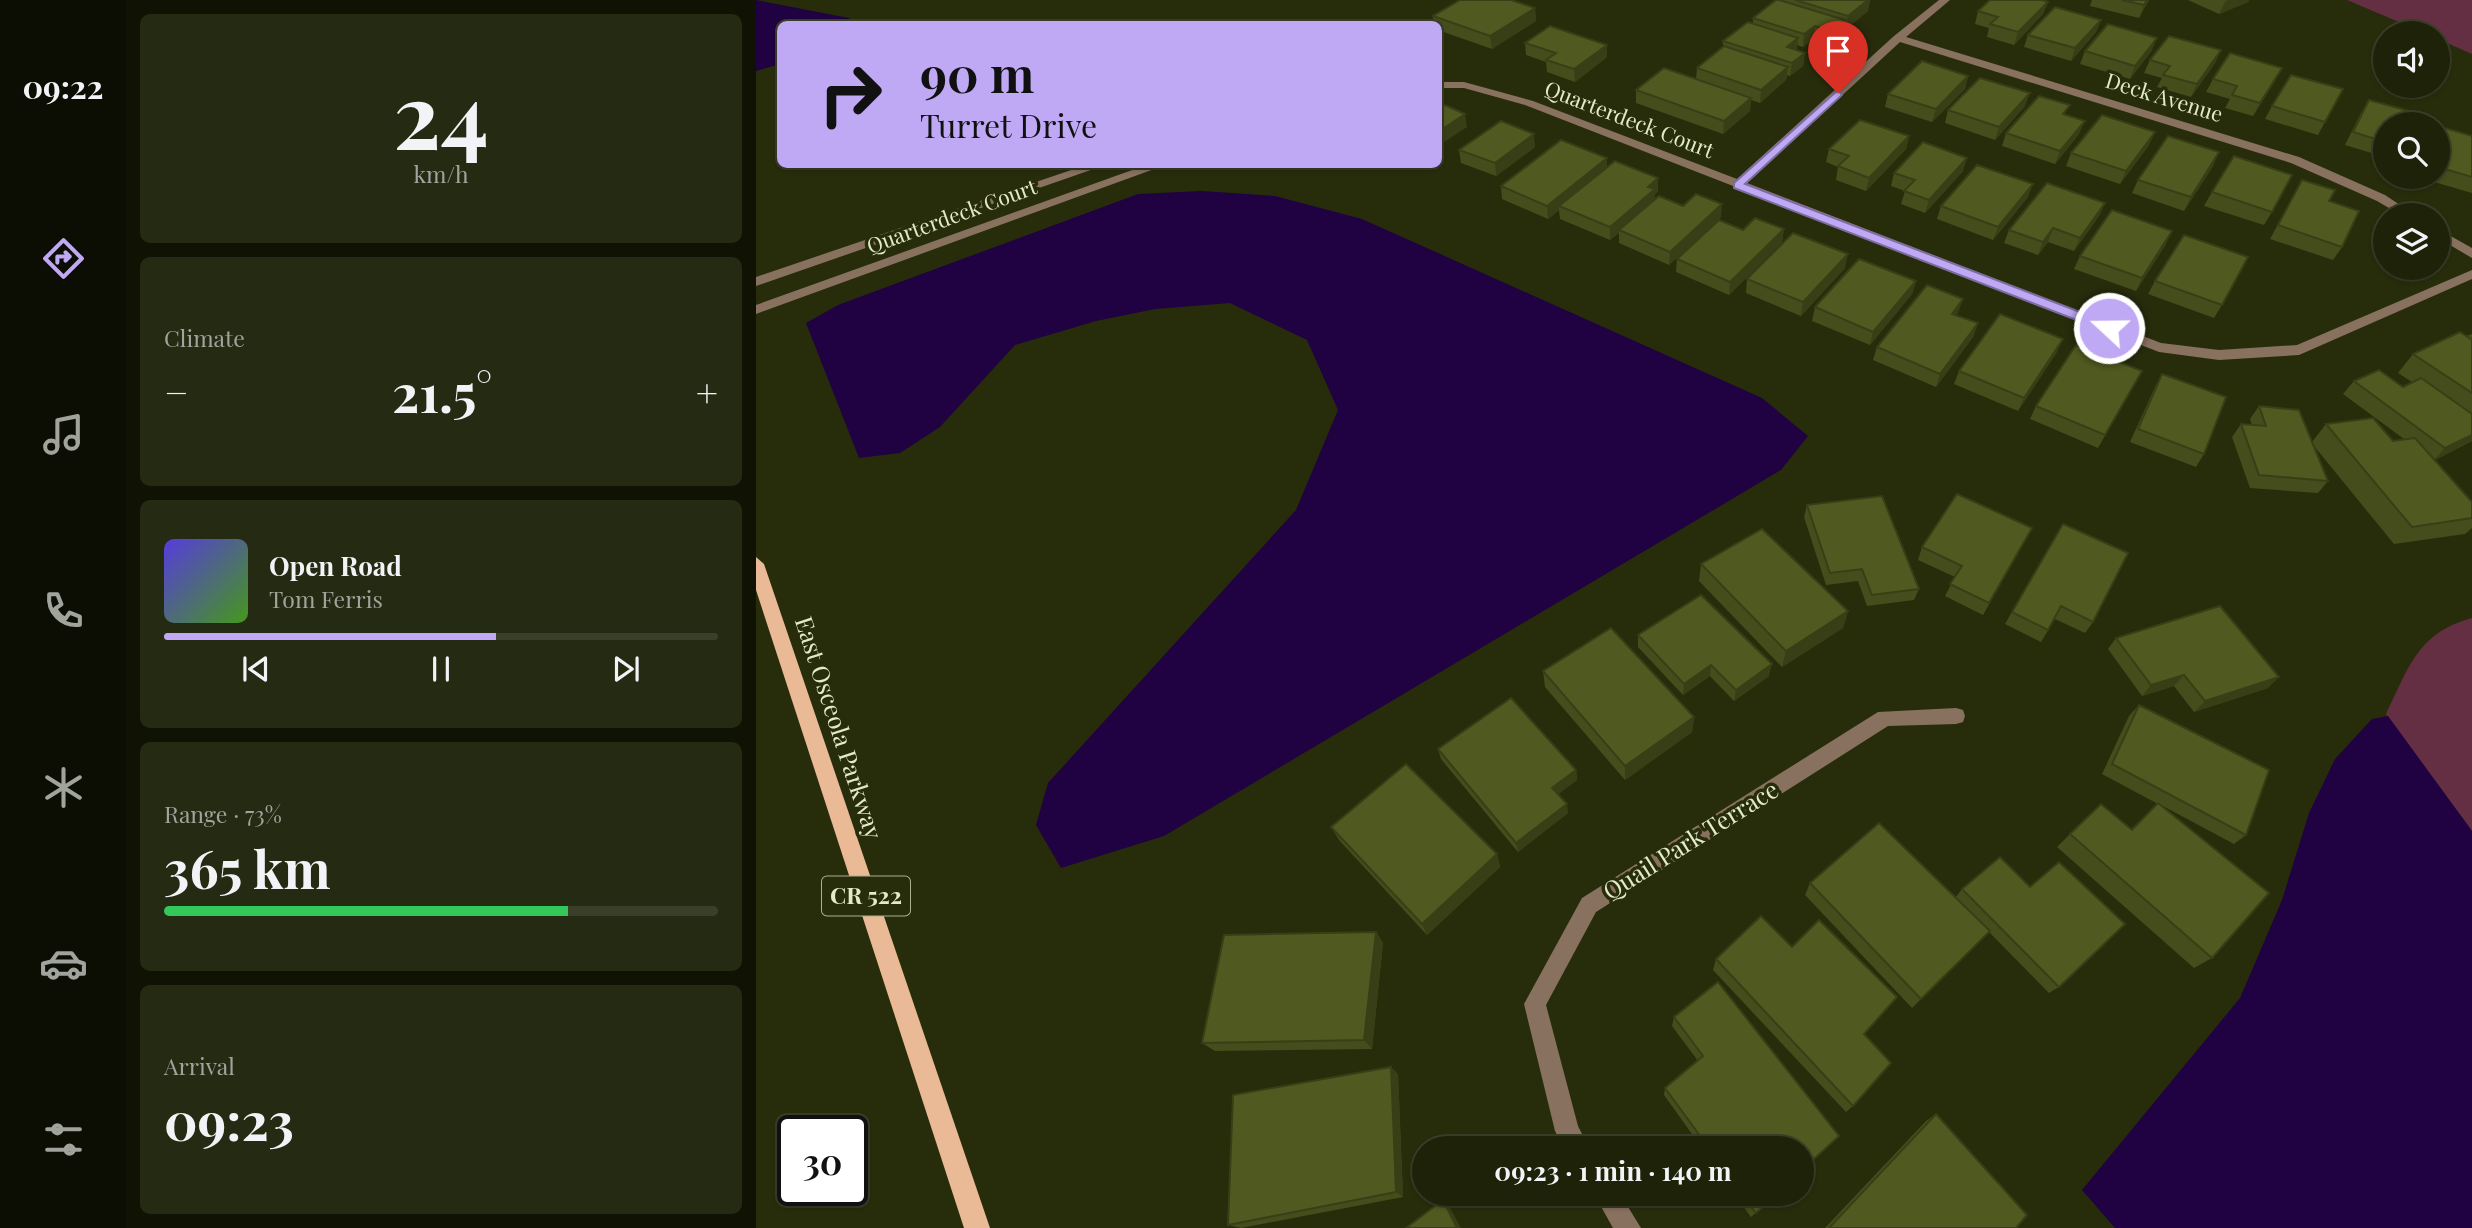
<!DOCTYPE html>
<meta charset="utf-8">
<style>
body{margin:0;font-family:"Playfair Display",serif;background:#252a12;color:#f1f3f6;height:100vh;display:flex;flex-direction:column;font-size:26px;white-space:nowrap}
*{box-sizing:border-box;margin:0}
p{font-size:23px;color:#a0a49c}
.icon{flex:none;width:38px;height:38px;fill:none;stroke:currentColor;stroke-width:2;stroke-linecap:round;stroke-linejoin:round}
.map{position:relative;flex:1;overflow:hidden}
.drawer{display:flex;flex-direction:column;gap:14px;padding:14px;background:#101304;width:630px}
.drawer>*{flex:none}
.top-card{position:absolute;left:21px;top:21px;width:665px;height:147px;border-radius:10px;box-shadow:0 2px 5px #0004,0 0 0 2px #3b3f29;background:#bfa8f4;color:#111;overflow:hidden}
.fabs{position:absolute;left:1617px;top:21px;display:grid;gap:14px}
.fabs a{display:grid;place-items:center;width:77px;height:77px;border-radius:50%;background:#1d2208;box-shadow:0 2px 5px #0004,0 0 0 2px #3b3f29;font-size:35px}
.speed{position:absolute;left:21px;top:1115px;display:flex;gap:14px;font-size:35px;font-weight:700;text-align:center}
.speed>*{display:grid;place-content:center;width:91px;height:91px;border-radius:50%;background:#1d2208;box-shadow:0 2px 5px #0004,0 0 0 2px #3b3f29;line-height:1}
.speed .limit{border:4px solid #111;border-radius:10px;background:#fff;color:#111}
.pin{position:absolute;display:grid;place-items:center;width:60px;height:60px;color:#fff;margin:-72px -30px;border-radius:50% 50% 50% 0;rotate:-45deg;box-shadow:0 0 7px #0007}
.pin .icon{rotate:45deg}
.me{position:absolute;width:77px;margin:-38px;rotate:291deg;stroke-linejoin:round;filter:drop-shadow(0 0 5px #0008)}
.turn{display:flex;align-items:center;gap:24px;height:147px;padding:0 28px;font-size:32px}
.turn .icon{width:91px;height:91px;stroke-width:2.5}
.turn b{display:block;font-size:49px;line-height:60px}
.big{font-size:52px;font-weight:700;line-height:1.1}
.drawer .tile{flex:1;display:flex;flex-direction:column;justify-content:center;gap:10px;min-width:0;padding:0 24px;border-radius:10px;background:#252a12}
.drawer .dial{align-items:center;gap:0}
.dial b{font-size:91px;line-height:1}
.song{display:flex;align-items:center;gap:21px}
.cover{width:84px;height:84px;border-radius:10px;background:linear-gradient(135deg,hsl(250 70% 55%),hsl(100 70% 35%))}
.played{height:7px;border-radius:4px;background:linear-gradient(90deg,#bfa8f4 60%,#3b3f29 60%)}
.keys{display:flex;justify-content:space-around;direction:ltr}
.heat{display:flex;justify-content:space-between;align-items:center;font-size:38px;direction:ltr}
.charge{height:10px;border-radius:5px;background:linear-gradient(90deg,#34c759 73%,#3b3f29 0)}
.trip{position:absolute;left:656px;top:1136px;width:402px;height:70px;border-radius:35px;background:#1d2208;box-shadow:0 2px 5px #0004,0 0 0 2px #3b3f29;font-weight:700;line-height:70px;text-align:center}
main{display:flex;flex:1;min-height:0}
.tabs{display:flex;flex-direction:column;width:126px;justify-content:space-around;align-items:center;background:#0c0e03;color:#a0a49c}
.tabs .icon{width:49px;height:49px}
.tabs .current{color:#bfa8f4}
.tabs b{font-size:32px;color:#f1f3f6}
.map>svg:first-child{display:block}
.green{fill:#652f43}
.water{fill:#200141}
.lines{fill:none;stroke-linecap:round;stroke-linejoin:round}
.minor{fill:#897160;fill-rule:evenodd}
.major{fill:#eab995;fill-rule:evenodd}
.wall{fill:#454d1c}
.shaded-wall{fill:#383f16}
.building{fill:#505a20;stroke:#383f16;stroke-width:2}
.route{fill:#bfa8f4;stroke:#7c6d9f;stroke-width:2}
.labels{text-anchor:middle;stroke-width:7;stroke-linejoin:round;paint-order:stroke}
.far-street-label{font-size:21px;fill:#e2eac9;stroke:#272d0b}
.shield{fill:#272d0b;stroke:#aab190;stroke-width:2}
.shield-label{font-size:23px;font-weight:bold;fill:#e2eac9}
.street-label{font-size:24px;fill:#e2eac9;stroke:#272d0b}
</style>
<main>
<nav class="tabs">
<b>09:22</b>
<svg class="icon current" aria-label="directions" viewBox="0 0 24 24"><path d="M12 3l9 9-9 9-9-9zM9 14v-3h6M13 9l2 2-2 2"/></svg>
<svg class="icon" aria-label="music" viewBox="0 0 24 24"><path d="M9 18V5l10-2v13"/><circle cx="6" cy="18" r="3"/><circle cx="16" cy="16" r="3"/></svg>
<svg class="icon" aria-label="phone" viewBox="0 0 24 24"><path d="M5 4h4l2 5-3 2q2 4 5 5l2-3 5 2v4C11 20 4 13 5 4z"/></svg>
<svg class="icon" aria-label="climate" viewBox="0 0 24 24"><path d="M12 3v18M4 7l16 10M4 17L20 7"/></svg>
<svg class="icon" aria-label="car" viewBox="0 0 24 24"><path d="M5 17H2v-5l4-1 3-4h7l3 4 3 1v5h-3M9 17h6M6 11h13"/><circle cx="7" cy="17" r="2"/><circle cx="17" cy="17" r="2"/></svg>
<svg class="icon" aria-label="filters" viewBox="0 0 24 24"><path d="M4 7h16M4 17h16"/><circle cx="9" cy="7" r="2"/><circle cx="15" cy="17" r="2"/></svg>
</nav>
<section class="drawer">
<div class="tile dial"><b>24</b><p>km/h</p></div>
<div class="tile"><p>Climate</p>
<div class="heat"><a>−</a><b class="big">21.5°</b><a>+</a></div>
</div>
<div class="tile">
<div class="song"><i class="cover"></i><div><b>Open Road</b><p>Tom Ferris</p></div></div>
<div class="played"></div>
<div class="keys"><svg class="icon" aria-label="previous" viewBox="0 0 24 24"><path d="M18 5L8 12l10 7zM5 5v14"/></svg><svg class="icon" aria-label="pause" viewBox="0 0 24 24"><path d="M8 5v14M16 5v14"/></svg><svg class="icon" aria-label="next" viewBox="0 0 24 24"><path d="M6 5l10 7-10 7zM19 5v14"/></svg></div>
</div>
<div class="tile"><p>Range · 73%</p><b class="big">365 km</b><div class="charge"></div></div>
<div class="tile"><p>Arrival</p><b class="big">09:23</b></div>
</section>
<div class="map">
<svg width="1716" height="1228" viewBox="0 0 1716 1228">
<rect width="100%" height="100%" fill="#272d0b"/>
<g class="green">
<polygon points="1591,0 1716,0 1716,54 1682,39 1682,33 1669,33"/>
<path d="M1716,618v213l-86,-117c23,-46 31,-81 86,-96z"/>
</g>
<g class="water">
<polygon points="0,0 93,18 99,24 24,24 24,64 0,71"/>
<polygon points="446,191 519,196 606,219 1006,398 1052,436 1025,470 408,836 305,868 280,825 292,783 540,510 582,410 551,340 474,303 399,309 340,321 259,345 184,427 144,453 103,458 50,323 82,305 382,194"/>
<polygon points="1632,716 1716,831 1716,1228 1359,1228 1326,1190 1484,998 1526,900 1553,813 1579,759 1616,719"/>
</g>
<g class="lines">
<g class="minor">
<polygon points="1183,0 1194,0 1150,37 1543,157 1629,195 1659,215 1645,215 1621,201 1535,163 1144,42 991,183 1405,343 1463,350 1541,345 1716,270 1716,279 1543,355 1463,360 1403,352 769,105 708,88 682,88 682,82 708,82 777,101 981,179 1138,36"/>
<polygon points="333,164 352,164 0,286 0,277"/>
<polygon points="393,164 412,164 0,314 0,305"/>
<polygon points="1682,229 1716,248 1716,258 1682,238"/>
<polygon points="1200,708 1207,710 1209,716 1207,722 1200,724 1132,726 840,912 790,1005 822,1126 833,1148 808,1148 799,1131 768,1004 826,898 1122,712"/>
<polygon points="838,1194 864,1194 885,1228 857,1228"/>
</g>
<polygon class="major" points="0,557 8,564 234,1228 208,1228 0,590"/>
</g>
<g class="wall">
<polygon points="1025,0 1114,0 1112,11 1090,29 1088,28 1087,33 1074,44 1057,39 1047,47 1041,45 1041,50 1049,53 1047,66 1034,76 1031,75 1030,80 1004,103 995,100 994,111 967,134 880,103 880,90 940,79 941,68 967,48 967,41 997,23 997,18"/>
<polygon points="1336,0 1393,0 1383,18 1334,6"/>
<polygon points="1432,0 1493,0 1492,2 1463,14"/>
<polygon points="1292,2 1287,14 1258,45 1231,37 1233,28 1219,24 1222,11"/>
<polygon points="779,8 780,21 736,49 682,30 682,24 678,24 677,16"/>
<polygon points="1345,20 1340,32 1315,61 1268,47 1272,35"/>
<polygon points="769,43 851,57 819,82 791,72 790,62 770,55"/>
<polygon points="1396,50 1374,79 1324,64 1329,51"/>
<polygon points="1465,50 1459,63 1435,97 1401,87 1406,78 1388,73 1394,60"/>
<polygon points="1212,76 1209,89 1176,122 1129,107 1132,94"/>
<polygon points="1457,79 1519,81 1497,116 1469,108 1474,99 1450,92"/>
<polygon points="1613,100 1629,124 1629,157 1589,145 1605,113"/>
<polygon points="1269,106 1239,140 1189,123 1192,110"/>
<polygon points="1516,106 1569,122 1562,135 1509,119"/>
<polygon points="1310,115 1323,134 1299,164 1246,146 1250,133"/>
<polygon points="1682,126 1716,136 1716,193 1661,177 1682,177"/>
<polygon points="1153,136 1150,149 1110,191 1080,180 1082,167 1070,162 1073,149"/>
<polygon points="1393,145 1364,184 1310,166 1315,153"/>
<polygon points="779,147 740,176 705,163 703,150"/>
<polygon points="851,158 851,168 902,191 899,194 898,200 927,206 965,217 913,265 863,243 863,233 854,240 804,219 803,210 792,219 746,199 745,186"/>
<polygon points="1457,166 1428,211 1376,193 1382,180"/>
<polygon points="1207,171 1169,213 1145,204 1149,191 1135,186 1138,173"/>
<polygon points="1546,180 1573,201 1586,247 1577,260 1514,239"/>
<polygon points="1456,192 1516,212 1508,225 1448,206"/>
<polygon points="1272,197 1237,240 1181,219 1185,206"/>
<polygon points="1349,203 1343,216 1318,251 1292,242 1282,255 1248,243 1253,230"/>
<polygon points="1028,229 1026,242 973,295 920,272 921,259 987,230"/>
<polygon points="1410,244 1380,291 1318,269 1324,256"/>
<polygon points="1089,268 1045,316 990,293 991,279"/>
<polygon points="1160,281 1156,294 1114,345 1056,321 1059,307"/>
<polygon points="1399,281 1466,305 1458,318 1392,294"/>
<polygon points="1207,299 1200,315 1222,323 1217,337 1180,387 1117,360 1121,347"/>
<polygon points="1716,334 1716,441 1679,460 1716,502 1716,528 1709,534 1638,544 1558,446 1572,481 1562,493 1494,488 1476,437 1485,424 1496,425 1494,419 1503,406 1556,442 1570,424 1637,441 1648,439 1587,394 1598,381 1647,387 1656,382 1642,373 1657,354"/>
<polygon points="1301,352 1262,411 1198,384 1203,371"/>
<polygon points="1386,371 1342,448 1274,419 1280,406"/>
<polygon points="1406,374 1448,454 1440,467 1374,442 1399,387"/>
<polygon points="1051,505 1163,589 1158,600 1111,606 1102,581 1070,585 1048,517"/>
<polygon points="1307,524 1337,622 1329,633 1299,619 1285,642 1249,624"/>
<polygon points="1276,528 1227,615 1189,596 1199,577 1162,560 1166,547"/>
<polygon points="945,564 1092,611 1087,628 1026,667 943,581"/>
<polygon points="882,635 1013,676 978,701 954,676 927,695 882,647"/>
<polygon points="1360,638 1512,688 1438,712 1418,686 1386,696 1352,649"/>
<polygon points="787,671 938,717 936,732 869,780 789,687"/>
<polygon points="1383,705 1490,835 1478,844 1405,805 1456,958 1438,968 1301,847 1314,834 1375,829 1402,804 1346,774 1373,716"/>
<polygon points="682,749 820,770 821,780 802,794 812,813 762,852 685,759"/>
<polygon points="575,827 741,854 744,867 671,935 583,840"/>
<polygon points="1054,883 1200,897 1206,889 1303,987 1293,993 1233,932 1156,1008 1049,895"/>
<polygon points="620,932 627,943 616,1049 459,1051 446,1043"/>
<polygon points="960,959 1108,1034 1097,1106 1090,1112 957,970"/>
<polygon points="918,1017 1046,1148 946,1148 908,1095 909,1088 942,1061 916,1026"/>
<polygon points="642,1074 647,1197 485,1228 472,1225"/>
<polygon points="1180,1114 1260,1228 1069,1228 1170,1121"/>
<polygon points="978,1194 1021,1194 995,1217"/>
</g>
<g class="shaded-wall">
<polygon points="1112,0 1114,0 1112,11 1090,29 1092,16"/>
<polygon points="1391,0 1393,0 1383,18 1388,5"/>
<polygon points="1472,0 1493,0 1492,2 1463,14 1469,2"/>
<polygon points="1292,2 1287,14 1258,45 1262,32"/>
<polygon points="779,8 780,21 736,49 734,36"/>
<polygon points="1089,20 1087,33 1074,44 1076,31"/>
<polygon points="1345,20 1340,32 1315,61 1319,48"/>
<polygon points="1059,26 1057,39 1047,47 1048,34"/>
<polygon points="1042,38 1041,50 1031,47"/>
<polygon points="1401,38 1396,50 1374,79 1379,66"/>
<polygon points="851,45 851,57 819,82 818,69"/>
<polygon points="1465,50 1459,63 1435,97 1441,84"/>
<polygon points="1049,53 1047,66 1034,76 1036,63"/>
<polygon points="1032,67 1030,80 1004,103 1005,90"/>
<polygon points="1526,68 1519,81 1497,116 1504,103"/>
<polygon points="1212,76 1209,89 1176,122 1180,109"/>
<polygon points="1274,93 1269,106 1239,140 1243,127"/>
<polygon points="995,98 994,111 967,134 968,121"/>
<polygon points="709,114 711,127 682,146 682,132"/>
<polygon points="1329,121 1323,134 1299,164 1304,151"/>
<polygon points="1399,132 1393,145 1364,184 1370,171"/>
<polygon points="778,134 779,147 740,176 739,163"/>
<polygon points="1153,136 1150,149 1110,191 1113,178"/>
<polygon points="1463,152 1457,166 1428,211 1435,197"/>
<polygon points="851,158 851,171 803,206 803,210 792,219 791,206"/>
<polygon points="1211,158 1207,171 1169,213 1173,200"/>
<polygon points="902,178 902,191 899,194 898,203 863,230 863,233 854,240 854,227 892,187"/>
<polygon points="1277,184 1272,197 1237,240 1242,227"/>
<polygon points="1349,203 1343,216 1318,251 1324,238"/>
<polygon points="966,204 965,217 913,265 914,252"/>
<polygon points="1297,228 1292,242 1282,255 1287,242"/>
<polygon points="1028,229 1026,242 973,295 974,282"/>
<polygon points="1416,231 1410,244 1380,291 1386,278"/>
<polygon points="1092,254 1089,268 1045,316 1047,302"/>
<polygon points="1160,281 1156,294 1114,345 1117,332"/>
<polygon points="1207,299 1202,313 1191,327 1196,314"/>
<polygon points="1222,323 1217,337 1180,387 1184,374"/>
<polygon points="1307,339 1301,352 1262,411 1268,398"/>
<polygon points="1716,435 1716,441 1677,461 1689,448"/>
<polygon points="1092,611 1087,628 1026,667 1030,651"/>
<polygon points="1016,664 1013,676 978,701 980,690"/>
<polygon points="955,665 954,676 927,695 928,684"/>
<polygon points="1428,675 1418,686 1386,696 1395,685"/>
<polygon points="1523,677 1512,688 1438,712 1449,701"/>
<polygon points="938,717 936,732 869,780 869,766"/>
<polygon points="820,770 821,780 797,798 796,788"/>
<polygon points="811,804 812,813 762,852 760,843"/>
<polygon points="741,854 744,867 671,935 666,924"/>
<polygon points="620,932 627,943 616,1049 608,1040"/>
<polygon points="635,1067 642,1074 647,1197 640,1192"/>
<polygon points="687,1200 692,1204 705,1228 701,1228"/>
</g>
<g class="building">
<polygon points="704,0 755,0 779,8 734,36 677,16"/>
<polygon points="1020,0 1023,0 1089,20 1076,31 1059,26 1048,34 997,18"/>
<polygon points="1039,0 1112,0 1092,16"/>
<polygon points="1234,0 1286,0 1292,2 1262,32 1234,24 1242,17 1222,11"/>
<polygon points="1366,0 1391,0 1388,5"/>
<polygon points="1299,7 1345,20 1319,48 1272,35"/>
<polygon points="992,22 1042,38 1031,47 1049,53 1036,63 967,41"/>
<polygon points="1352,24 1401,38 1379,66 1329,51"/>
<polygon points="794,26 851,45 818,69 790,60 800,53 769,43"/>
<polygon points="1413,36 1465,50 1441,84 1407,75 1414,66 1394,60"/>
<polygon points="968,46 1032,67 1005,90 941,68"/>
<polygon points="1474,53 1526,68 1504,103 1476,95 1481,86 1457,79"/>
<polygon points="1166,61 1212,76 1180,109 1132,94"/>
<polygon points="908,68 995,98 968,121 880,90"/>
<polygon points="1535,75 1587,89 1569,122 1516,106"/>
<polygon points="1224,78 1274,93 1243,127 1192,110"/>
<polygon points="1283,96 1314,105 1307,114 1329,121 1304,151 1250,133"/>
<polygon points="1613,100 1664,114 1660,124 1629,124 1629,142 1597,132"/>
<polygon points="682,102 709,114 682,132"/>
<polygon points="1346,115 1399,132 1370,171 1315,153"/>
<polygon points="1104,120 1153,136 1113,178 1082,166 1093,156 1073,149"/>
<polygon points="745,121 778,134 739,163 703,150"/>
<polygon points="1682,126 1716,136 1716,177 1682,167"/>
<polygon points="1412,136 1463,152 1435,197 1382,180"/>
<polygon points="805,140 851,158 791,206 745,186"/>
<polygon points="1167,142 1211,158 1173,200 1148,191 1159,180 1138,173"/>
<polygon points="1478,156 1536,175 1516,212 1456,192"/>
<polygon points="859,161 902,178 892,187 899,189 854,227 803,206"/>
<polygon points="1221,165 1277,184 1242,227 1185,206"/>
<polygon points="1546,180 1579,190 1573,201 1603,211 1586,247 1522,225"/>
<polygon points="1291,183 1349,203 1324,238 1297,228 1287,242 1253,230"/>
<polygon points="940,194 966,204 914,252 863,230 903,196 927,206"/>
<polygon points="1356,210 1416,231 1386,278 1324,256"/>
<polygon points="999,218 1028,229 974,282 921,259 963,220 987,230"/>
<polygon points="1037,233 1092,254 1047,302 991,279"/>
<polygon points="1428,235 1492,257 1466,305 1399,281"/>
<polygon points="1103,259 1160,281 1117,332 1059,307"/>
<polygon points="1171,285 1207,299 1196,314 1222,323 1184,374 1121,347"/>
<polygon points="1244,314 1307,339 1268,398 1203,371"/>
<polygon points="1704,332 1716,340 1716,393 1657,354"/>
<polygon points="1320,345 1386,371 1349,435 1280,406"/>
<polygon points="1623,370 1647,387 1665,378 1716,414 1716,435 1689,448 1598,381"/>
<polygon points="1406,374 1470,397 1448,454 1382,429"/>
<polygon points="1503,406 1543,410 1572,481 1503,475 1485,424 1510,426"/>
<polygon points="1617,418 1637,441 1659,438 1716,502 1716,518 1656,527 1570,424"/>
<polygon points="1201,494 1276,528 1233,603 1194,584 1206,566 1166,547"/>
<polygon points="1126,496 1163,589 1116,595 1106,569 1074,573 1051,505"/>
<polygon points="1307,524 1372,553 1337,622 1305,606 1292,630 1256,612"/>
<polygon points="1006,529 1092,611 1030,651 945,564"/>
<polygon points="945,595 1016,664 980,690 955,665 928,684 882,635"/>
<polygon points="1464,606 1523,677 1449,701 1428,675 1395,685 1360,638"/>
<polygon points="855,628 938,717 869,766 787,671"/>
<polygon points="755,698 820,770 796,788 811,804 760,843 682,749"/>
<polygon points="1383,705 1513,770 1490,835 1356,764"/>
<polygon points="650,764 741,854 666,924 575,827"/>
<polygon points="1402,803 1513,893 1456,958 1314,834 1345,804 1376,830"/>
<polygon points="1123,823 1234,931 1165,999 1054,883"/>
<polygon points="1244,857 1274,887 1303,862 1369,924 1303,987 1206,889"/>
<polygon points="1005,916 1036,947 1063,920 1141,997 1108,1034 1135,1063 1097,1106 960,959"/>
<polygon points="620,932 608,1040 446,1043 468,935"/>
<polygon points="962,982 1083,1136 1046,1170 1046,1148 953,1148 909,1088 947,1056 918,1017"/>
<polygon points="635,1067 640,1192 472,1225 477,1095"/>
<polygon points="1180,1114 1271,1215 1260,1228 1073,1228"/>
<polygon points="985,1194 1021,1194 1000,1213"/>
<polygon points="687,1200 701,1228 650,1228"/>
</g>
<polygon class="route" points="1082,90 1086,95 989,184 1358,325 1358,331 1349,331 978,188 978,183"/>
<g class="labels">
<g class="far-street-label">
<text transform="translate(1408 98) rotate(17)" y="7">Deck Avenue</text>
<text transform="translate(873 120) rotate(21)" y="7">Quarterdeck Court</text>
<text transform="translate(196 217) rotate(-20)" y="7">Quarterdeck Court</text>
</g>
<rect class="shield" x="66" y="876.5" width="88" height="39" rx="5"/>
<g class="shield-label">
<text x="110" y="904">CR 522</text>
</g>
<g class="street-label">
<text transform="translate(82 728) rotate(72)" y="8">East Osceola Parkway</text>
<text transform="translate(935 841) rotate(-32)" y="8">Quail Park Terrace</text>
</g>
</g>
</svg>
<div class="fabs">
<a><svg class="icon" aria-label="sound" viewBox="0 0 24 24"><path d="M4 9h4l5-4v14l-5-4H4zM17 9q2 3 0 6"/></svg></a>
<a><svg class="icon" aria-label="search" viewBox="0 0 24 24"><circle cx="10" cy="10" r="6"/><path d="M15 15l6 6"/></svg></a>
<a><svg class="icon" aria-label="layers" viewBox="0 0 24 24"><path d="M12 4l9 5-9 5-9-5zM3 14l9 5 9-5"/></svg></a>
</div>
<div class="speed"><div class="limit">30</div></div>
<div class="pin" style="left:1082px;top:93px;background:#d93025"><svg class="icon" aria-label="arrive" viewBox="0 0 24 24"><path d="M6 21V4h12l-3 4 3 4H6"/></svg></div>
<svg class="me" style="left:1353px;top:328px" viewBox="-20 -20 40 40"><circle r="17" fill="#bfa8f4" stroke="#fff" stroke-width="3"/><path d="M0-11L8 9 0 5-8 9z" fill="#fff"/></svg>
<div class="trip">09:23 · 1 min · 140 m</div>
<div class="top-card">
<div class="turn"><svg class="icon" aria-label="right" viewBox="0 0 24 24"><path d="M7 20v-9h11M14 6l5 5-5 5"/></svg><div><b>90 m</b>Turret Drive</div></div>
</div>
</div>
</main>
